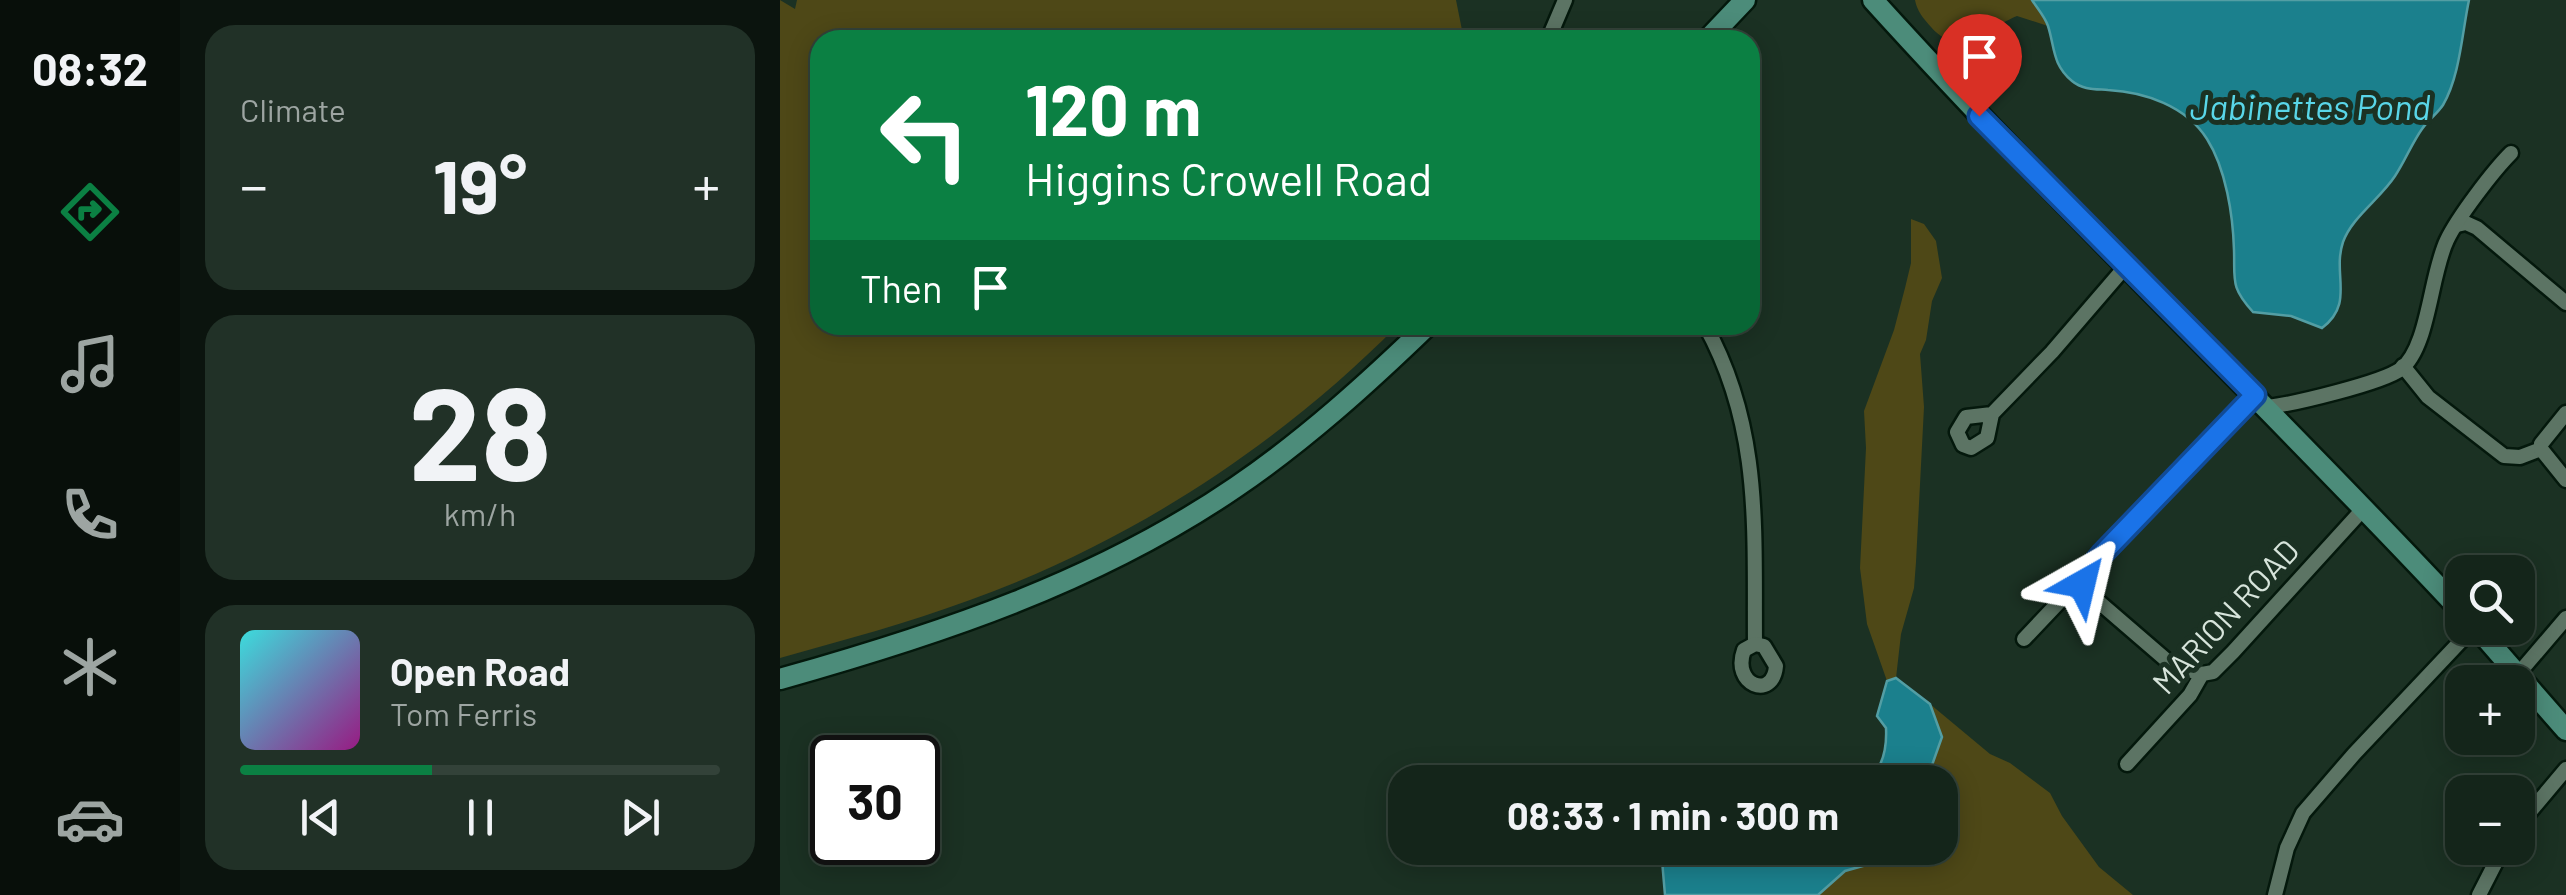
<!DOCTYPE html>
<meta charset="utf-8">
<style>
body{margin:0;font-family:Barlow,sans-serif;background:#213127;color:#f1f3f6;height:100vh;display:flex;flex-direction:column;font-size:38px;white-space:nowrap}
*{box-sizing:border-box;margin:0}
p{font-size:32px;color:#9da5a2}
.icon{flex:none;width:55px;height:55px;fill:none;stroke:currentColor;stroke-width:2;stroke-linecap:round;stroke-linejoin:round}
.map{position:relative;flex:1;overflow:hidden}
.panel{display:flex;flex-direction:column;gap:25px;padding:25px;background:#0b140e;width:600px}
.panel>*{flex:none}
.top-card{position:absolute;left:30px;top:30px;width:950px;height:305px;border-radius:30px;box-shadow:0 5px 25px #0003,0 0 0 2px #334239;background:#0b8043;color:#fff;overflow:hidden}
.fabs{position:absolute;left:1665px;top:555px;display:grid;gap:20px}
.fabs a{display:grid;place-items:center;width:90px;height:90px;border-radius:20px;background:#14251a;box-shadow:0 5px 25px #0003,0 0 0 2px #334239;font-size:50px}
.speed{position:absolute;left:30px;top:735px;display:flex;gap:20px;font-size:50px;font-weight:700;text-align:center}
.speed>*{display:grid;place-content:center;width:130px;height:130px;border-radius:50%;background:#14251a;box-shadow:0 5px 25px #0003,0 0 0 2px #334239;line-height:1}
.speed .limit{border:5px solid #111;border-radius:15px;background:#fff;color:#111}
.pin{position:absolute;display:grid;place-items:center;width:85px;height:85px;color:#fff;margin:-102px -42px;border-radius:50% 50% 50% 0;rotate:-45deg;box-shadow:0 0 10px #0007}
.pin .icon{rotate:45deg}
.me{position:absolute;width:110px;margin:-55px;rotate:37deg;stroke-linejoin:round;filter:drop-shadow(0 0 8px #0008)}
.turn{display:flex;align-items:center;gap:35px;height:210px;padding:0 50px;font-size:45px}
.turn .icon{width:130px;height:130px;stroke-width:2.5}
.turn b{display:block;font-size:70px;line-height:85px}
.then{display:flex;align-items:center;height:95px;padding:0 50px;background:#0003;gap:20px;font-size:38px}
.big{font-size:75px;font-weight:700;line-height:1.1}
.panel .tile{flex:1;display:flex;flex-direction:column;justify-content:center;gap:15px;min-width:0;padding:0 35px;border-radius:30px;background:#213127}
.panel .dial{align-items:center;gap:0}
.dial b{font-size:130px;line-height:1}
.song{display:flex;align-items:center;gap:30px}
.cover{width:120px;height:120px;border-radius:15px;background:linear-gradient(135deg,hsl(180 70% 55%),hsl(310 70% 35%))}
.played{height:10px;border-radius:5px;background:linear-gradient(90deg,#0b8043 40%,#334239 40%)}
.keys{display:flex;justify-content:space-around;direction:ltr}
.heat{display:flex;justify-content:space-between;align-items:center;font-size:55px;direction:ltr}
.trip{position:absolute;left:608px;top:765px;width:570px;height:100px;border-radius:30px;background:#14251a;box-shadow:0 5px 25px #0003,0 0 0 2px #334239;font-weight:700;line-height:100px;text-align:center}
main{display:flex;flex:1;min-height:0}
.tab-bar{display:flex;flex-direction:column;width:180px;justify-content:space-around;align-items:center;background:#080f0a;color:#9da5a2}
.tab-bar .icon{width:70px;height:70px}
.tab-bar .selected{color:#0b8043}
.tab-bar b{font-size:45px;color:#f1f3f6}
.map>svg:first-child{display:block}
.green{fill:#4e4817}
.water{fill:#1b808d;stroke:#539ea4;stroke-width:2.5}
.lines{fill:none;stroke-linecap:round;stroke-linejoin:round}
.minor-casing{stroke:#04180c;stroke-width:19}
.secondary-casing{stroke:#04180c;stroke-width:25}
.minor{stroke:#5c7464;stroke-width:14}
.secondary{stroke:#4c8c7a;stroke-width:20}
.route-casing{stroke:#114b97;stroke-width:25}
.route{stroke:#1a73e8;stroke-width:18}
.labels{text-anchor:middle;stroke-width:10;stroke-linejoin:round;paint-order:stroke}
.street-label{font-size:32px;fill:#d7e4db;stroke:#1b3123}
.water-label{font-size:35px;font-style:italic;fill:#59d6e8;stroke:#1b3123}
</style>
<main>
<nav class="tab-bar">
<b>08:32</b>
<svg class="icon selected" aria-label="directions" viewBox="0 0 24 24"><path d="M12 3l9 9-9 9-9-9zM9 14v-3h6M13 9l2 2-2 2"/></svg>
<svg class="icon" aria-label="music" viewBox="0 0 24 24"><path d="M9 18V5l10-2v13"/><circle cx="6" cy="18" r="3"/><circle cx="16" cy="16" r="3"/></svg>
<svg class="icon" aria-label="phone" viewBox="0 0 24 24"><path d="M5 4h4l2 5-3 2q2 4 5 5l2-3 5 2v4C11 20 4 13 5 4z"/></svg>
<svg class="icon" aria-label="climate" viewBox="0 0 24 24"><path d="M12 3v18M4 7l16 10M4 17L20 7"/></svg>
<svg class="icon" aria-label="car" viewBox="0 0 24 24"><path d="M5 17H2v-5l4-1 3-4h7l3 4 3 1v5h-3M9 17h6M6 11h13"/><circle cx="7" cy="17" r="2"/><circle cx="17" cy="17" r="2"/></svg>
</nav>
<section class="panel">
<div class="tile"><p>Climate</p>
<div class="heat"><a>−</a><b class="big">19°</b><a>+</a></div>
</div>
<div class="tile dial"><b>28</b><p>km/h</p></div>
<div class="tile">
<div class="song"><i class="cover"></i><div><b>Open Road</b><p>Tom Ferris</p></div></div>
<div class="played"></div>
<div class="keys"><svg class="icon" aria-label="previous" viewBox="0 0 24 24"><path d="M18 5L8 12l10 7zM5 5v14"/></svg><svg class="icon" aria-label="pause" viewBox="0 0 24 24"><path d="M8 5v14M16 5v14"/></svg><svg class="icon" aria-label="next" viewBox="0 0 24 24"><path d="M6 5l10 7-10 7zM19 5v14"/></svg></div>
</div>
</section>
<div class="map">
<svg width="1786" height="895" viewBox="0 0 1786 895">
<rect width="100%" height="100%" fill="#1b3123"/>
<g class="green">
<path d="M0,0l15,9 2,-9h659l8,40h-644v285h578c-120,121 -267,217 -428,275 -62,23 -126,40 -190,58z"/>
<path d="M1135,0h117l16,26 -31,-10c-29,12 -60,42 -86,11 -8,-9 -14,-16 -16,-27z"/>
<polygon points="1131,219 1144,224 1156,241 1162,278 1152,301 1146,340 1140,354 1144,407 1136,562 1134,588 1121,634 1116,678 1107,681 1087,624 1080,568 1086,448 1084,411 1114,330 1125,288 1131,263"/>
<polygon points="1150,704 1210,754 1230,763 1270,793 1282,816 1319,867 1353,895 1038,895 1065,871 1123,848 1160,848 1160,782 1146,782 1159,730"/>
</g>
<g class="water">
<path d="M1252,0h437c-7,33 -9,76 -26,105 -6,9 -15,15 -21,24 -10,14 -17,32 -27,47 -15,23 -43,41 -52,66 -11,33 12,61 -21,86l-31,-12 -38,-4c-23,-25 -18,-32 -19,-62 -1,-35 -8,-81 -27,-111 -21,-33 -62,-47 -99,-49 -13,-1 -25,0 -36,-9 -20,-17 -17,-33 -24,-55 -3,-9 -11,-18 -16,-26z"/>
<path d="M1116,678l34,26 12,33 -16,45h-60c17,-13 21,-34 20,-54l-9,-12 10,-35z"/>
<polygon points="913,771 939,777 946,782 876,782 891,773"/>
<polygon points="885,848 1123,848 1104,860 1065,871 1038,895 885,895 882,860"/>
</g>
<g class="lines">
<g class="minor-casing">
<g id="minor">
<polyline points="768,40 785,0"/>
<polyline points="1677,225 1686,223 1697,228 1786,303"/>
<path d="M925,325c57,103 49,205 50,319"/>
<polyline points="1623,366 1648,397 1724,456 1740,457 1761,449"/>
<path d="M1488,407c25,-3 114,-24 133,-38 28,-22 29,-94 46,-129 11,-23 46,-69 64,-87"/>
<polyline points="1212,414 1207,438 1191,448 1183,445 1177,432 1186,417 1212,414 1272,352 1346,266"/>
<polyline points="1761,449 1761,444 1786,413"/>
<polyline points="1761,449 1786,480"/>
<polyline points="1303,577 1305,590 1392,665 1422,674"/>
<polyline points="1244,639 1475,395"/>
<path d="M975,644l9,2 12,20c-3,35 -45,19 -32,-16z"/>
<polyline points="1739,673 1786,618"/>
<polyline points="1347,764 1410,695 1422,674 1433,672 1453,652 1585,507"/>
<polyline points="1738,826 1786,769"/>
<polyline points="1495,895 1507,848 1523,813 1574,754 1693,628"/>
<polyline points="1699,895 1723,848"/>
</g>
</g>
<g class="secondary-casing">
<g id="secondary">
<path d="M1093,0c190,210 396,405 589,612"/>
<polyline points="927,40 965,0"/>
<polyline points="1697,628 1786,730"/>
<path d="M0,679c160,-45 317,-97 456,-192 69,-47 132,-104 192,-162"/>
</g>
</g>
<use href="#minor" class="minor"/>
<use href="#secondary" class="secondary"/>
</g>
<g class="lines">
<g class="route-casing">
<polyline id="route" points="1199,116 1475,395 1322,554 1303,577 1302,584"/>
</g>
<use href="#route" class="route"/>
</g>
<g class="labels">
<g class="street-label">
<text transform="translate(1446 617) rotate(-47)" y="11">MARION ROAD</text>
</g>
<g class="water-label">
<text x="1530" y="120">Jabinettes Pond</text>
</g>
</g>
</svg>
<div class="fabs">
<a><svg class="icon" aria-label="search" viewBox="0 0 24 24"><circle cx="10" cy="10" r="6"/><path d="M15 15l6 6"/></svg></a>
<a>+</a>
<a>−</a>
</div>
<div class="speed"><div class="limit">30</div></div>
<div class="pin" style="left:1199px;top:116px;background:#d93025"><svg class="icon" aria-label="arrive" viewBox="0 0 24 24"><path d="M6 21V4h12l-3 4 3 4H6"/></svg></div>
<svg class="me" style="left:1302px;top:584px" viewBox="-20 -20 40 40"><path d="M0-17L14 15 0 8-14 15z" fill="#1a73e8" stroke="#fff" stroke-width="4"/></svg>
<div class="trip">08:33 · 1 min · 300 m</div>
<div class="top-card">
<div class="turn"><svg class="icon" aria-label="left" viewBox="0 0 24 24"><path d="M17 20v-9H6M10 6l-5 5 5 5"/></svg><div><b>120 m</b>Higgins Crowell Road</div></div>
<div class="then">Then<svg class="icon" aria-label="arrive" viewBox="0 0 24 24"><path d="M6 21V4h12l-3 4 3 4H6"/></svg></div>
</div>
</div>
</main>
